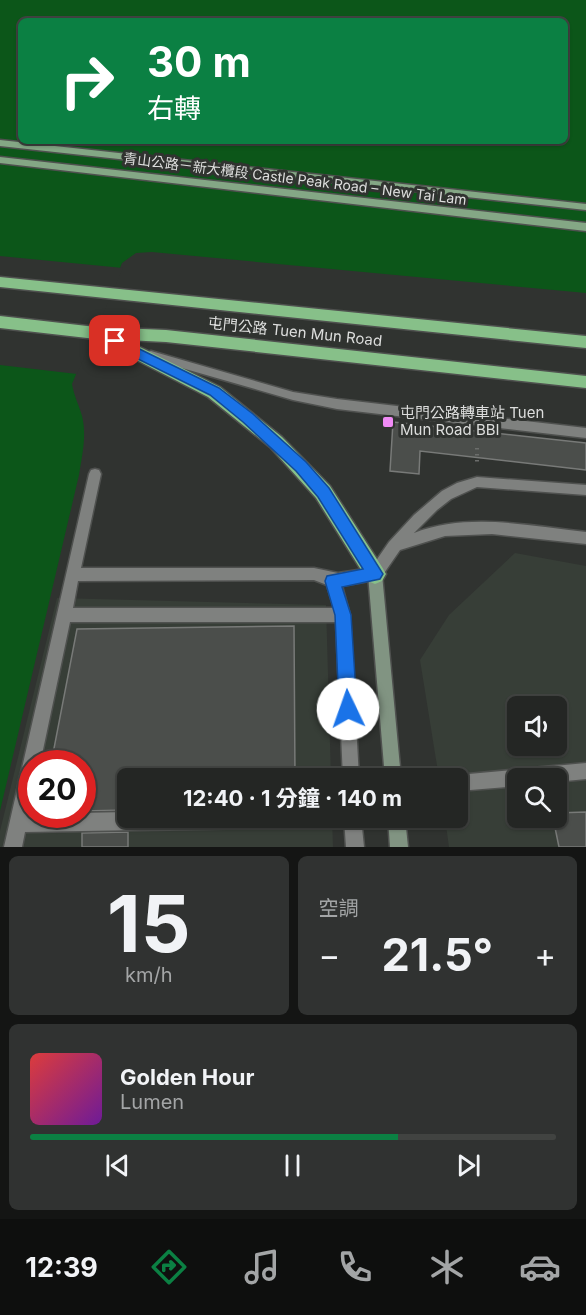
<!DOCTYPE html>
<html lang="zh-TW">
<meta charset="utf-8">
<style>
body{margin:0;font-family:Inter,"Noto Sans TC",sans-serif;background:#303231;color:#f1f3f6;height:100vh;display:flex;flex-direction:column;font-size:22px;white-space:nowrap}
*{box-sizing:border-box;margin:0}
p{font-size:20px;color:#a3a5a6}
.icon{flex:none;width:33px;height:33px;fill:none;stroke:currentColor;stroke-width:2;stroke-linecap:round;stroke-linejoin:round}
.map{position:relative;height:847px;overflow:hidden}
.sheet{display:flex;flex-direction:column;gap:9px;padding:9px;background:#141514;flex:1}
.sheet>*{flex:none}
.hud{position:absolute;left:18px;top:18px;width:550px;height:126px;border-radius:9px;box-shadow:0 2px 4px #0004,0 0 0 2px #414341;background:#0b8043;color:#fff;overflow:hidden}
.tools{position:absolute;left:507px;top:696px;display:grid;gap:12px}
.tools a{display:grid;place-items:center;width:60px;height:60px;border-radius:9px;background:#242624;box-shadow:0 2px 4px #0004,0 0 0 2px #414341;font-size:30px}
.speed{position:absolute;left:18px;top:750px;display:flex;gap:12px;font-size:30px;font-weight:700;text-align:center}
.speed>*{display:grid;place-content:center;width:78px;height:78px;border-radius:50%;background:#242624;box-shadow:0 2px 4px #0004,0 0 0 2px #414341;line-height:1}
.speed .limit{border:9px solid #d22;background:#fff;color:#111}
.pin{position:absolute;display:grid;place-items:center;width:51px;height:51px;color:#fff;margin:-26px;border-radius:12px;box-shadow:0 3px 9px #0006}
.me{position:absolute;width:66px;margin:-33px;rotate:357deg;stroke-linejoin:round;filter:drop-shadow(0 0 4px #0008)}
.turn{display:flex;align-items:center;gap:21px;height:126px;padding:0 30px;font-size:27px}
.turn .icon{width:78px;height:78px;stroke-width:2.5}
.turn b{display:block;font-size:42px;line-height:51px}
.big{font-size:45px;font-weight:700;line-height:1.1}
.sheet .tile{flex:1;display:flex;flex-direction:column;justify-content:center;gap:9px;min-width:0;padding:0 21px;border-radius:9px;background:#303231}
.sheet .dial{align-items:center;gap:0}
.dial b{font-size:78px;line-height:1}
.song{display:flex;align-items:center;gap:18px}
.cover{width:72px;height:72px;border-radius:9px;background:linear-gradient(135deg,hsl(0 70% 55%),hsl(280 70% 35%))}
.played{height:6px;border-radius:3px;background:linear-gradient(90deg,#0b8043 70%,#414341 70%)}
.keys{display:flex;justify-content:space-around;direction:ltr}
.heat{display:flex;justify-content:space-between;align-items:center;font-size:33px;direction:ltr}
.sheet .tiles{flex:1;display:grid;gap:9px;grid-template-columns:1fr 1fr}
.tile:last-child{grid-column:span 2}
.trip{position:absolute;left:117px;top:768px;width:351px;height:60px;border-radius:9px;background:#242624;box-shadow:0 2px 4px #0004,0 0 0 2px #414341;font-weight:700;line-height:60px;text-align:center}
.menu{display:flex;height:96px;justify-content:space-around;align-items:center;background:#0e0f0e;color:#a3a5a6}
.menu .icon{width:42px;height:42px}
.menu .current{color:#0b8043}
.menu b{font-size:27px;color:#f1f3f6}
.map>svg:first-child{display:block}
.built{fill:#373e37;fill-rule:evenodd}
.water{fill:#0c5619;fill-rule:evenodd}
.pier{fill:#303330}
.building{fill:#4b4e4b;stroke:#787a78;stroke-width:1.5}
.lines{fill:none;stroke-linecap:round;stroke-linejoin:round}
.lane-casing{stroke:#4f514f;stroke-width:3}
.secondary-casing{stroke:#4f514f;stroke-width:3}
.primary-casing{stroke:#4f514f;stroke-width:3}
.highway-casing{stroke:#4f514f;stroke-width:3}
.path{stroke:#6b6d6b;stroke-width:4;stroke-dasharray:1.5 4.5;stroke-linecap:butt}
.lane{fill:#7f817f;fill-rule:evenodd}
.secondary{fill:#819482;fill-rule:evenodd}
.primary{fill:#84a785;fill-rule:evenodd}
.highway{fill:#87c089;fill-rule:evenodd}
.route{fill:#1a73e8;stroke:#114b97;stroke-width:1.5}
.poi-dot{fill:#f08bf5;stroke:#303330;stroke-width:2}
.labels{text-anchor:middle;stroke-width:6;stroke-linejoin:round;paint-order:stroke}
.far-street-label{font-size:14px;fill:#dddedd;stroke:#303330}
.street-label{font-size:15px;fill:#dddedd;stroke:#303330}
.poi-label{font-size:15px;fill:#dddedd;stroke:#303330;text-anchor:start}
</style>
<div class="map">
<svg width="586" height="847" viewBox="0 0 586 847">
<rect width="100%" height="100%" fill="#303330"/>
<g class="built">
<path d="M515,553l71,13v281h-137l-4,-29h13v-40h-19l-19,-118 29,-45zM518,706h38v40h-38zM518,778h38v40h-38z"/>
<path d="M57,598l269,7 5,173h-203v40h204l1,29h-333v-16zM32,764h50v50h-50z"/>
</g>
<path class="water" d="M0,0h586v293l-434,-41 -16,1 -14,10 -50,121c2,12 7,21 10,32 5,20 0,39 -3,59l-79,336zM21,21h545v120h-545z"/>
<polygon class="pier" points="0,256 123,268 77,374 0,365"/>
<g class="building">
<polygon points="393,422 586,443 586,470 420,451 419,474 390,471"/>
<polygon points="294,626 295,778 128,778 128,810 82,811 82,764 51,764 77,629"/>
<polygon points="586,812 586,847 559,847 553,818 556,818 556,813"/>
<polygon points="128,832 128,847 82,847 82,833"/>
</g>
<g class="lines">
<g class="lane-casing">
<g id="lane">
<polygon points="151,351 293,392 337,399 586,428 586,438 337,409 293,400 147,358 145,355 147,352"/>
<path d="M95,469l4,1 2,4 -20,94h233l24,5 33,-5 18,-26 25,-27 28,-24 15,-8 20,-6 109,8v10l-109,-8 -26,12 -14,11 -23,23c54,-21 116,-7 172,-1v12l-94,-10 -47,2 -45,14 -20,29 -38,7 8,29 9,163h-16l-7,-156h-266l-30,142h-8v38l-3,12 99,-2v6h190l-3,6 -6,3 -284,5 -3,15h-18l85,-373 2,-4zM314,580l13,5 7,23h-261l5,-27z"/>
<polygon points="586,763 586,779 556,782 556,778 518,778 518,786 458,791 458,778 451,778 458,775"/>
<polygon points="344,818 361,818 364,847 346,847"/>
</g>
</g>
<g class="secondary-casing">
<g id="secondary">
<polygon points="375,568 380,569 382,574 401,778 385,778 368,574 370,569"/>
<polygon points="388,818 405,818 408,847 390,847"/>
</g>
</g>
<g class="primary-casing">
<g id="primary">
<polygon points="0,140 586,204 586,210 0,146"/>
<polygon points="0,157 586,223 586,231 0,163"/>
</g>
</g>
<g class="highway-casing">
<g id="highway">
<polygon points="0,277 586,336 586,348 0,287"/>
<polygon points="0,316 96,327 166,330 586,376 586,388 166,342 126,340 220,387 282,437 330,486 382,567 386,574 382,581 375,584 368,581 316,498 270,447 208,397 96,339 0,328"/>
</g>
</g>
<polyline class="path" points="477,448 477,465"/>
<use href="#lane" class="lane"/>
<use href="#secondary" class="secondary"/>
<use href="#primary" class="primary"/>
<use href="#highway" class="highway"/>
</g>
<polygon class="route" points="115,337 219,388 253,414 306,462 329,488 383,574 380,579 342,587 351,615 357,709 354,715 348,718 341,715 339,709 335,615 325,581 327,576 363,569 318,497 296,471 243,422 210,395 110,345 109,341"/>
<rect class="poi-dot" x="382" y="416" width="12" height="12" rx="3"/>
<g class="labels">
<g class="far-street-label">
<text transform="translate(295 179) rotate(7)" y="5">青山公路－新大欖段 Castle Peak Road – New Tai Lam</text>
</g>
<g class="street-label">
<text transform="translate(295 332) rotate(6)" y="5">屯門公路 Tuen Mun Road</text>
</g>
<g class="poi-label">
<text x="400" y="418">屯門公路轉車站 Tuen<tspan x="400" dy="17">Mun Road BBI</tspan></text>
</g>
</g>
</svg>
<div class="tools">
<a><svg class="icon" aria-label="sound" viewBox="0 0 24 24"><path d="M4 9h4l5-4v14l-5-4H4zM17 9q2 3 0 6"/></svg></a>
<a><svg class="icon" aria-label="search" viewBox="0 0 24 24"><circle cx="10" cy="10" r="6"/><path d="M15 15l6 6"/></svg></a>
</div>
<div class="speed"><div class="limit">20</div></div>
<div class="pin" style="left:115px;top:341px;background:#d93025"><svg class="icon" aria-label="arrive" viewBox="0 0 24 24"><path d="M6 21V4h12l-3 4 3 4H6"/></svg></div>
<svg class="me" style="left:348px;top:709px" viewBox="-20 -20 40 40"><circle r="19" fill="#fff"/><path d="M0-13L10 11 0 6-10 11z" fill="#1a73e8"/></svg>
<div class="trip">12:40 · 1 分鐘 · 140 m</div>
<div class="hud">
<div class="turn"><svg class="icon" aria-label="right" viewBox="0 0 24 24"><path d="M7 20v-9h11M14 6l5 5-5 5"/></svg><div><b>30 m</b>右轉</div></div>
</div>
</div>
<section class="sheet">
<div class="tiles">
<div class="tile dial"><b>15</b><p>km/h</p></div>
<div class="tile"><p>空調</p>
<div class="heat"><a>−</a><b class="big">21.5°</b><a>+</a></div>
</div>
<div class="tile">
<div class="song"><i class="cover"></i><div><b>Golden Hour</b><p>Lumen</p></div></div>
<div class="played"></div>
<div class="keys"><svg class="icon" aria-label="previous" viewBox="0 0 24 24"><path d="M18 5L8 12l10 7zM5 5v14"/></svg><svg class="icon" aria-label="pause" viewBox="0 0 24 24"><path d="M8 5v14M16 5v14"/></svg><svg class="icon" aria-label="next" viewBox="0 0 24 24"><path d="M6 5l10 7-10 7zM19 5v14"/></svg></div>
</div>
</div>
</section>
<nav class="menu">
<b>12:39</b>
<svg class="icon current" aria-label="directions" viewBox="0 0 24 24"><path d="M12 3l9 9-9 9-9-9zM9 14v-3h6M13 9l2 2-2 2"/></svg>
<svg class="icon" aria-label="music" viewBox="0 0 24 24"><path d="M9 18V5l10-2v13"/><circle cx="6" cy="18" r="3"/><circle cx="16" cy="16" r="3"/></svg>
<svg class="icon" aria-label="phone" viewBox="0 0 24 24"><path d="M5 4h4l2 5-3 2q2 4 5 5l2-3 5 2v4C11 20 4 13 5 4z"/></svg>
<svg class="icon" aria-label="climate" viewBox="0 0 24 24"><path d="M12 3v18M4 7l16 10M4 17L20 7"/></svg>
<svg class="icon" aria-label="car" viewBox="0 0 24 24"><path d="M5 17H2v-5l4-1 3-4h7l3 4 3 1v5h-3M9 17h6M6 11h13"/><circle cx="7" cy="17" r="2"/><circle cx="17" cy="17" r="2"/></svg>
</nav>
